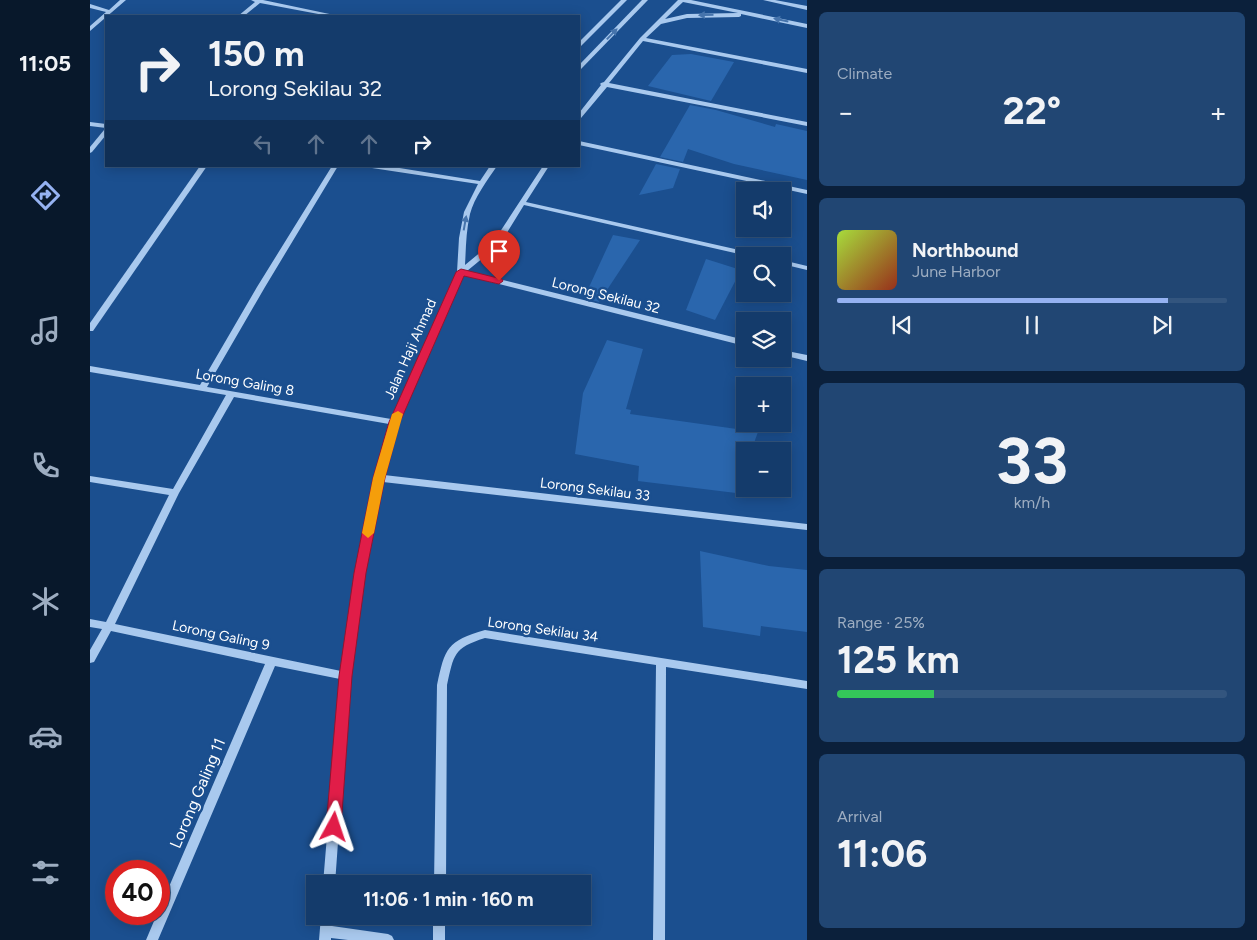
<!DOCTYPE html>
<meta charset="utf-8">
<style>
body{margin:0;font-family:Figtree,sans-serif;background:#214673;color:#f1f3f6;height:100vh;display:flex;flex-direction:column;font-size:19px;white-space:nowrap}
*{box-sizing:border-box;margin:0}
p{font-size:16px;color:#9dadc1}
.icon{flex:none;width:28px;height:28px;fill:none;stroke:currentColor;stroke-width:2;stroke-linecap:round;stroke-linejoin:round}
.map{position:relative;flex:1;overflow:hidden}
.sheet{display:flex;flex-direction:column;gap:12px;padding:12px;background:#0b203b;width:450px}
.sheet>*{flex:none}
.hud{position:absolute;left:15px;top:15px;width:475px;height:152px;border-radius:0px;box-shadow:0 2px 12px #0003,0 0 0 1px #33557e;background:#143b6b;color:#f1f3f6;overflow:hidden}
.controls{position:absolute;left:646px;top:182px;display:grid;gap:10px}
.controls a{display:grid;place-items:center;width:55px;height:55px;border-radius:0px;background:#143b6b;box-shadow:0 2px 12px #0003,0 0 0 1px #33557e;font-size:25px}
.speed{position:absolute;left:15px;top:860px;display:flex;gap:10px;font-size:25px;font-weight:700;text-align:center}
.speed>*{display:grid;place-content:center;width:65px;height:65px;border-radius:50%;background:#143b6b;box-shadow:0 2px 12px #0003,0 0 0 1px #33557e;line-height:1}
.speed .limit{border:8px solid #d22;background:#fff;color:#111}
.pin{position:absolute;display:grid;place-items:center;width:42px;height:42px;color:#fff;margin:-51px -21px;border-radius:50% 50% 50% 0;rotate:-45deg;box-shadow:0 0 5px #0007}
.pin .icon{rotate:45deg}
.me{position:absolute;width:55px;margin:-28px;rotate:5deg;stroke-linejoin:round;filter:drop-shadow(0 0 4px #0008)}
.turn{display:flex;align-items:center;gap:18px;height:105px;padding:0 20px;font-size:22px}
.turn .icon{width:65px;height:65px;stroke-width:2.5}
.turn b{display:block;font-size:35px;line-height:42px}
.lanes{display:flex;align-items:center;height:48px;padding:0 20px;background:#0003;justify-content:center;gap:25px;direction:ltr}
.lanes .off{opacity:.35}
.big{font-size:38px;font-weight:700;line-height:1.1}
.sheet .tile{flex:1;display:flex;flex-direction:column;justify-content:center;gap:8px;min-width:0;padding:0 18px;border-radius:8px;background:#214673}
.sheet .dial{align-items:center;gap:0}
.dial b{font-size:65px;line-height:1}
.song{display:flex;align-items:center;gap:15px}
.cover{width:60px;height:60px;border-radius:8px;background:linear-gradient(135deg,hsl(80 70% 55%),hsl(10 70% 35%))}
.played{height:5px;border-radius:2px;background:linear-gradient(90deg,#95b2f1 85%,#33557e 85%)}
.keys{display:flex;justify-content:space-around;direction:ltr}
.heat{display:flex;justify-content:space-between;align-items:center;font-size:28px;direction:ltr}
.charge{height:8px;border-radius:4px;background:linear-gradient(90deg,#34c759 25%,#33557e 0)}
.trip{position:absolute;left:216px;top:875px;width:285px;height:50px;border-radius:0px;background:#143b6b;box-shadow:0 2px 12px #0003,0 0 0 1px #33557e;font-weight:700;line-height:50px;text-align:center}
main{display:flex;flex:1;min-height:0}
.menu{display:flex;flex-direction:column;width:90px;justify-content:space-around;align-items:center;background:#08182b;color:#9dadc1}
.menu .icon{width:35px;height:35px}
.menu .active{color:#95b2f1}
.menu b{font-size:22px;color:#f1f3f6}
.map>svg:first-child{display:block}
.building{fill:#2a66ad}
.lines{fill:none;stroke-linecap:round;stroke-linejoin:round}
.minor{fill:#a9c9ee;fill-rule:evenodd}
.oneway{fill:#4674ac}
.route{fill:#e11d48;stroke:#92132f}
.slow{fill:#f59e0b}
.labels{text-anchor:middle;stroke-width:5;stroke-linejoin:round;paint-order:stroke}
.street-label{font-size:14px;fill:#fff;stroke:#1b4f8f}
.near-street-label{font-size:16px;fill:#fff;stroke:#1b4f8f}
</style>
<main>
<nav class="menu">
<b>11:05</b>
<svg class="icon active" aria-label="directions" viewBox="0 0 24 24"><path d="M12 3l9 9-9 9-9-9zM9 14v-3h6M13 9l2 2-2 2"/></svg>
<svg class="icon" aria-label="music" viewBox="0 0 24 24"><path d="M9 18V5l10-2v13"/><circle cx="6" cy="18" r="3"/><circle cx="16" cy="16" r="3"/></svg>
<svg class="icon" aria-label="phone" viewBox="0 0 24 24"><path d="M5 4h4l2 5-3 2q2 4 5 5l2-3 5 2v4C11 20 4 13 5 4z"/></svg>
<svg class="icon" aria-label="climate" viewBox="0 0 24 24"><path d="M12 3v18M4 7l16 10M4 17L20 7"/></svg>
<svg class="icon" aria-label="car" viewBox="0 0 24 24"><path d="M5 17H2v-5l4-1 3-4h7l3 4 3 1v5h-3M9 17h6M6 11h13"/><circle cx="7" cy="17" r="2"/><circle cx="17" cy="17" r="2"/></svg>
<svg class="icon" aria-label="filters" viewBox="0 0 24 24"><path d="M4 7h16M4 17h16"/><circle cx="9" cy="7" r="2"/><circle cx="15" cy="17" r="2"/></svg>
</nav>
<div class="map">
<svg width="717" height="940" viewBox="0 0 717 940">
<rect width="100%" height="100%" fill="#1b4f8f"/>
<g class="building">
<polygon points="601,54 644,62 621,101 558,86 582,55"/>
<polygon points="600,105 626,110 685,127 686,124 717,131 717,180 644,164 598,149 593,162 570,157"/>
<polygon points="566,164 590,169 583,188 549,195"/>
<polygon points="523,235 550,240 509,302 494,298"/>
<polygon points="616,259 651,270 625,320 596,310"/>
<polygon points="517,340 553,349 536,409 541,410 540,414 668,432 661,451 655,451 655,467 646,493 548,481 549,466 485,454 493,393"/>
<polygon points="610,551 679,566 717,570 717,632 671,626 670,636 613,627"/>
</g>
<g class="lines">
<g class="minor">
<polygon points="30,0 36,0 0,31 0,26 16,12 0,8 0,4 19,10"/>
<polygon points="161,0 173,0 249,16 239,16 170,3 154,16 148,16 165,2"/>
<polygon points="531,0 537,0 491,46 489,47 489,42"/>
<polygon points="552,0 558,0 491,69 489,70 489,65"/>
<path d="M588,0h13l116,24v4l-66,-14v2l-2,1 -52,1 -26,6 -15,14 161,31v4l-164,-32 -34,42 198,39v4l-200,-39 -26,31 -2,1v-6l22,-28 -1,-1 1,-1 3,-1 36,-44zM593,2l55,11 -51,1 -22,5z"/>
<polygon points="673,0 685,0 717,6 717,10"/>
<polygon points="0,122 16,124 16,128 0,126"/>
<polygon points="16,129 16,135 2,152 0,153 0,147 14,130"/>
<polygon points="489,141 717,190 717,194 489,145"/>
<polygon points="110,166 117,166 3,331 0,331 0,323"/>
<path d="M242,166h6l-73,121 -58,100 184,32 66,-147 2,-34 5,-26 14,-28 -106,-16 -3,-2h18l93,15 10,-15h7c-9,13 -23,32 -27,48 -4,17 -4,34 -5,51l29,-24 49,-75h6l-23,36 231,52 4,2h-13l-224,-51 -24,39 -33,27 278,69v6l-282,-71 -65,147 -14,53 423,49v6l-424,-48 -18,91 -15,103 -15,208h-12l17,-205 -65,-13 -117,274h-12l11,-26h2v-4l106,-246 -154,-33 -17,31 -4,1v-13l12,-21 -12,-2v-8l16,3 63,-127 -79,-13v-6l83,13 53,-94 -136,-23v-6l110,19 57,-98zM144,397l155,27 -14,54 -20,95 -14,98 -226,-47 64,-131z"/>
<polygon points="692,260 717,266 717,270 692,264"/>
<polygon points="692,350 717,355 717,361 692,355"/>
<path d="M395,630l322,51v8l-141,-22 -1,273h-12l3,-275 -171,-27c-32,10 -31,17 -38,47l-1,199h-12l3,-199c8,-37 10,-44 48,-55z"/>
<polygon points="231,916 243,916 242,926 298,934 302,936 304,940 258,940 241,938 241,940 229,940"/>
<rect x="343" y="916" width="12" height="24"/>
</g>
</g>
<defs><path id="oneway-solid" d="M-6-.8H1V-3.2L6.5 0L1 3.2V.8H-6Z" transform="scale(1.25)"/></defs>
<g class="oneway">
<use href="#oneway-solid" transform="translate(616 15) rotate(179)"/>
<use href="#oneway-solid" transform="translate(691 20) rotate(-168)"/>
<use href="#oneway-solid" transform="translate(522 34) rotate(-46)"/>
<use href="#oneway-solid" transform="translate(375 223) rotate(-80)"/>
</g>
<polygon class="route" points="371,269 412,279 413,281 409,284 374,276 310,422 295,478 276,573 262,676 251,827 249,832 244,834 239,832 236,827 249,676 264,573 283,478 299,422 366,272"/>
<polygon class="slow" points="308,411 313,414 295,478 284,533 278,538 272,533 283,478 302,414"/>
<g class="labels">
<g class="street-label">
<text transform="translate(516 295) rotate(14)" y="5">Lorong Sekilau 32</text>
<text transform="translate(320 349) rotate(-66)" y="5">Jalan Haji Ahmad</text>
<text transform="translate(155 382) rotate(10)" y="5">Lorong Galing 8</text>
<text transform="translate(505 489) rotate(7)" y="5">Lorong Sekilau 33</text>
<text transform="translate(453 629) rotate(8)" y="5">Lorong Sekilau 34</text>
<text transform="translate(131 635) rotate(12)" y="5">Lorong Galing 9</text>
</g>
<g class="near-street-label">
<text transform="translate(107 793) rotate(-67)" y="6">Lorong Galing 11</text>
</g>
</g>
</svg>
<div class="controls">
<a><svg class="icon" aria-label="sound" viewBox="0 0 24 24"><path d="M4 9h4l5-4v14l-5-4H4zM17 9q2 3 0 6"/></svg></a>
<a><svg class="icon" aria-label="search" viewBox="0 0 24 24"><circle cx="10" cy="10" r="6"/><path d="M15 15l6 6"/></svg></a>
<a><svg class="icon" aria-label="layers" viewBox="0 0 24 24"><path d="M12 4l9 5-9 5-9-5zM3 14l9 5 9-5"/></svg></a>
<a>+</a>
<a>−</a>
</div>
<div class="speed"><div class="limit">40</div></div>
<div class="pin" style="left:409px;top:281px;background:#d93025"><svg class="icon" aria-label="arrive" viewBox="0 0 24 24"><path d="M6 21V4h12l-3 4 3 4H6"/></svg></div>
<svg class="me" style="left:244px;top:827px" viewBox="-20 -20 40 40"><path d="M0-17L14 15 0 8-14 15z" fill="#e11d48" stroke="#fff" stroke-width="4"/></svg>
<div class="trip">11:06 · 1 min · 160 m</div>
<div class="hud">
<div class="turn"><svg class="icon" aria-label="right" viewBox="0 0 24 24"><path d="M7 20v-9h11M14 6l5 5-5 5"/></svg><div><b>150 m</b>Lorong Sekilau 32</div></div>
<div class="lanes"><svg class="icon off" aria-label="left" viewBox="0 0 24 24"><path d="M17 20v-9H6M10 6l-5 5 5 5"/></svg><svg class="icon off" aria-label="ahead" viewBox="0 0 24 24"><path d="M12 20V5M6 11l6-6 6 6"/></svg><svg class="icon off" aria-label="ahead" viewBox="0 0 24 24"><path d="M12 20V5M6 11l6-6 6 6"/></svg><svg class="icon" aria-label="right" viewBox="0 0 24 24"><path d="M7 20v-9h11M14 6l5 5-5 5"/></svg></div>
</div>
</div>
<section class="sheet">
<div class="tile"><p>Climate</p>
<div class="heat"><a>−</a><b class="big">22°</b><a>+</a></div>
</div>
<div class="tile">
<div class="song"><i class="cover"></i><div><b>Northbound</b><p>June Harbor</p></div></div>
<div class="played"></div>
<div class="keys"><svg class="icon" aria-label="previous" viewBox="0 0 24 24"><path d="M18 5L8 12l10 7zM5 5v14"/></svg><svg class="icon" aria-label="pause" viewBox="0 0 24 24"><path d="M8 5v14M16 5v14"/></svg><svg class="icon" aria-label="next" viewBox="0 0 24 24"><path d="M6 5l10 7-10 7zM19 5v14"/></svg></div>
</div>
<div class="tile dial"><b>33</b><p>km/h</p></div>
<div class="tile"><p>Range · 25%</p><b class="big">125 km</b><div class="charge"></div></div>
<div class="tile"><p>Arrival</p><b class="big">11:06</b></div>
</section>
</main>
